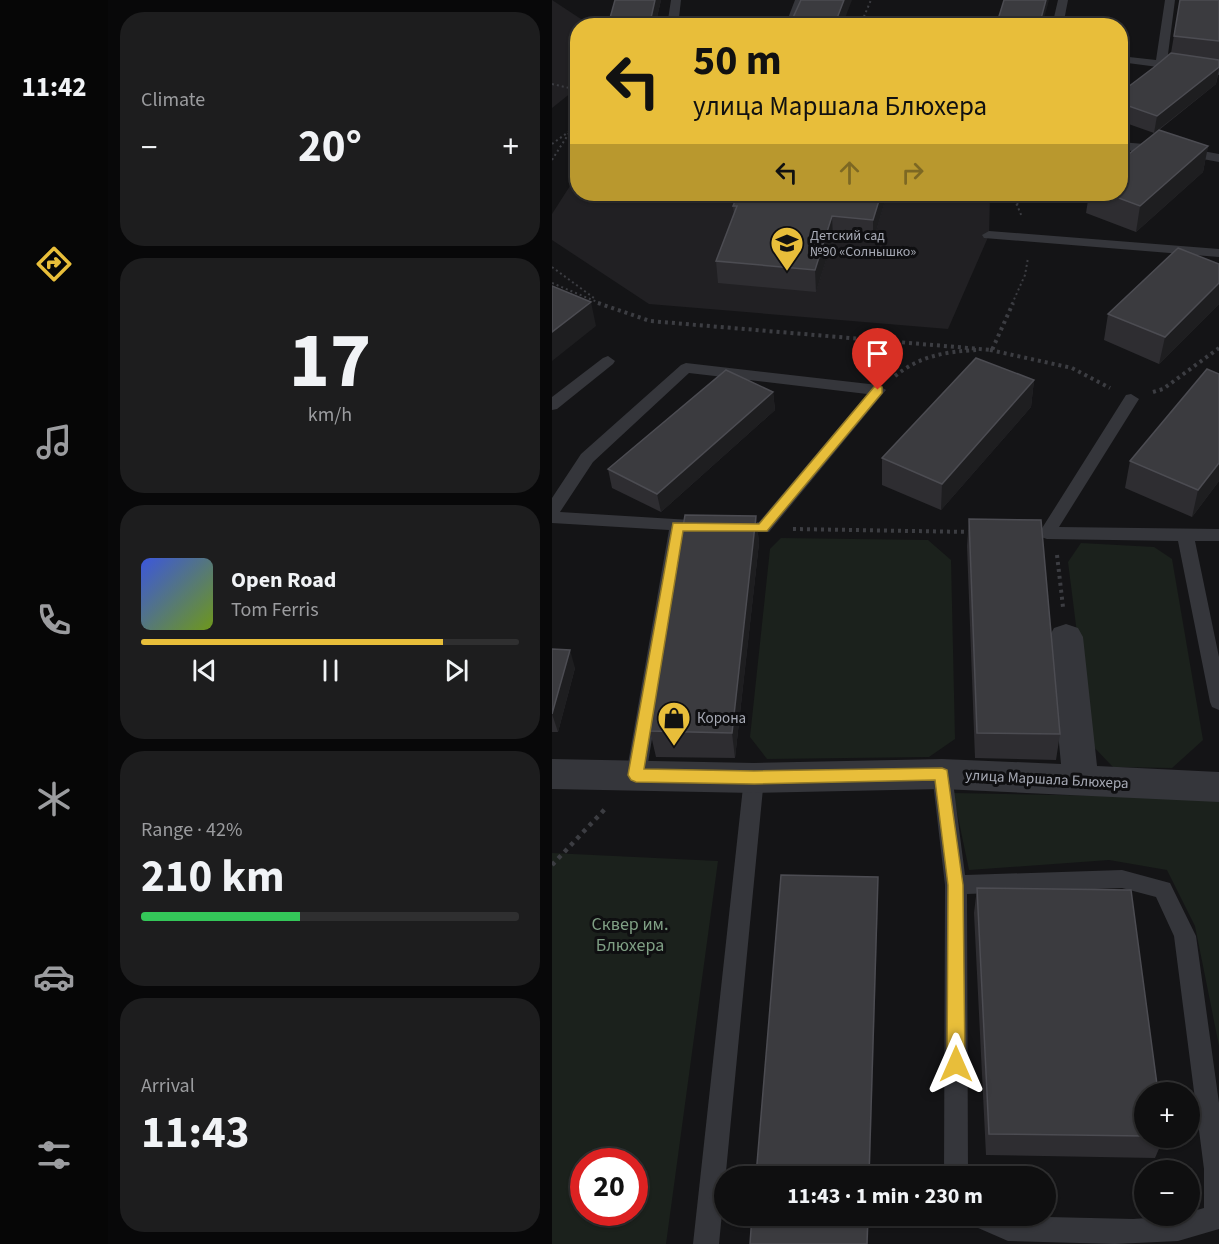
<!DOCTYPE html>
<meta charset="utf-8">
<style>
body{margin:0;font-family:"Source Sans 3",sans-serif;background:#1d1d1e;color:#f1f3f6;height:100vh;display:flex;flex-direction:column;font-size:22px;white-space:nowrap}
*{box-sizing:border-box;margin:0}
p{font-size:20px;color:#9b9c9f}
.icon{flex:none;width:33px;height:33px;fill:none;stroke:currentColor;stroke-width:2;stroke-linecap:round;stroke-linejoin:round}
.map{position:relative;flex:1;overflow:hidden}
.drawer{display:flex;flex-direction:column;gap:12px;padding:12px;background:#080809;width:444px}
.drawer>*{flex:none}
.guide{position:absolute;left:18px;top:18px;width:558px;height:183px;border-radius:24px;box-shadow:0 2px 4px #0004,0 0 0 2px #2f2f30;background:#e8be3a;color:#111;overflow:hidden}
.controls{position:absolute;left:582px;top:1082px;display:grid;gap:12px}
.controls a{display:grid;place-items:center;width:66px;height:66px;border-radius:50%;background:#0f0f10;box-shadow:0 2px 4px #0004,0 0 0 2px #2f2f30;font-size:30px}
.speed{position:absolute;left:18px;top:1148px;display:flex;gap:12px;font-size:30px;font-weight:700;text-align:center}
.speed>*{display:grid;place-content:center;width:78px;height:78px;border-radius:50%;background:#0f0f10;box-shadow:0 2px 4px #0004,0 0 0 2px #2f2f30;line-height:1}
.speed .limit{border:9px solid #d22;background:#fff;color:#111}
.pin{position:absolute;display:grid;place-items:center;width:51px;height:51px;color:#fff;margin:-62px -26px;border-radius:50% 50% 50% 0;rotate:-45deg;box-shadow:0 0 6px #0007}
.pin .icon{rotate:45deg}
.me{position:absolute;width:66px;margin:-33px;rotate:0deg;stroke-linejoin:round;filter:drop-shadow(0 0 4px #0008)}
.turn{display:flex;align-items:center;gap:21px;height:126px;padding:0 24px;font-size:27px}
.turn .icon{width:78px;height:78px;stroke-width:2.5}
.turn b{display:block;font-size:42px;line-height:51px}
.lanes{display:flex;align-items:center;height:57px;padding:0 24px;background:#0003;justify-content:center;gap:30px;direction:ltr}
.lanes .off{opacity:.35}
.big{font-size:45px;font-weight:700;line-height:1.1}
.drawer .card{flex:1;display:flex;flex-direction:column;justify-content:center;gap:9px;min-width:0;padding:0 21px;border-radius:24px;background:#1d1d1e}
.drawer .dial{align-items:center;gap:0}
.dial b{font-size:78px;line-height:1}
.song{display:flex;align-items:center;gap:18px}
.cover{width:72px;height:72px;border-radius:9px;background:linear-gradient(135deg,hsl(230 70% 55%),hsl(80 70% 35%))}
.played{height:6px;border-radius:3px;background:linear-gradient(90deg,#e8be3a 80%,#2f2f30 80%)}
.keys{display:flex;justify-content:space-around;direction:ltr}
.heat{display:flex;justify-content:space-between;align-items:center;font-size:33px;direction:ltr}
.charge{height:9px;border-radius:4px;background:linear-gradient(90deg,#34c759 42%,#2f2f30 0)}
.trip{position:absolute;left:162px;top:1166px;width:342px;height:60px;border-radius:30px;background:#0f0f10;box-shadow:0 2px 4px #0004,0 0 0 2px #2f2f30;font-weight:700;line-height:60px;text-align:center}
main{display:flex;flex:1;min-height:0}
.menu{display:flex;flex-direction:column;width:108px;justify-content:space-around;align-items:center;background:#060606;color:#9b9c9f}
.menu .icon{width:42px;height:42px}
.menu .selected{color:#e8be3a}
.menu b{font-size:27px;color:#f1f3f6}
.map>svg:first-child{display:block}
.built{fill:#212023}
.green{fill:#1b211c;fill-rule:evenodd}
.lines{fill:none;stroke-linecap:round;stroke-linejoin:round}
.path-far2{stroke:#3c3d42;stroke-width:2;stroke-dasharray:2 3;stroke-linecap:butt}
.path-far1{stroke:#3c3d42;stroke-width:4;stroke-dasharray:3 4;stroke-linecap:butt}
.path{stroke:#3c3d42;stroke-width:4.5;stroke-dasharray:4 5;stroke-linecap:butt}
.service{fill:#35363b;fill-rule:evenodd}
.minor{fill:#35363b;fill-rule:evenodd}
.wall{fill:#2e2d31}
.shaded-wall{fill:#1e1e20}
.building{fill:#3b3b3f;stroke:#4c4c52;stroke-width:1.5}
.route{fill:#e8be3a;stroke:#977c26;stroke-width:1.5}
.labels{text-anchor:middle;stroke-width:6;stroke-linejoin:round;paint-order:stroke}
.far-poi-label{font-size:14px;fill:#a7aab5;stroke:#0f0f11;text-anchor:start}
.poi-label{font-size:15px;fill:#a7aab5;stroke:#0f0f11;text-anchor:start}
.street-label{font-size:15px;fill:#a7aab5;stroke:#0f0f11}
.near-park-label{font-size:18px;fill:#7f9f84;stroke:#0f0f11}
</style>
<main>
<nav class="menu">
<b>11:42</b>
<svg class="icon selected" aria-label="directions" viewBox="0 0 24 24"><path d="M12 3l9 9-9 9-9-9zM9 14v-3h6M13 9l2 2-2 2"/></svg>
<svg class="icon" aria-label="music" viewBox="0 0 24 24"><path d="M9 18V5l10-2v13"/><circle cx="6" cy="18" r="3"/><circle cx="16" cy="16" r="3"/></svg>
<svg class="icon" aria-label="phone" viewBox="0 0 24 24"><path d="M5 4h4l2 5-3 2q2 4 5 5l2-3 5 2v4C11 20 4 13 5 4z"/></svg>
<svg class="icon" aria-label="climate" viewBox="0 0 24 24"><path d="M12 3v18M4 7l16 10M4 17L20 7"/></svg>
<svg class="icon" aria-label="car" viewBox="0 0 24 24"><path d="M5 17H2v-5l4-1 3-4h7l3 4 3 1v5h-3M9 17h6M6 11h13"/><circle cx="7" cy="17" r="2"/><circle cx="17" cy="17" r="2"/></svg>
<svg class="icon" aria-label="filters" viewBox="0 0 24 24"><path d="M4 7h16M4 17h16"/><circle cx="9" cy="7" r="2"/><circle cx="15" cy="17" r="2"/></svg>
</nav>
<section class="drawer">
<div class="card"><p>Climate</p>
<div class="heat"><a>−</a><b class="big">20°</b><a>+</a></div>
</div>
<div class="card dial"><b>17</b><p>km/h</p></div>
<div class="card">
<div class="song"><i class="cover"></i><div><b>Open Road</b><p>Tom Ferris</p></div></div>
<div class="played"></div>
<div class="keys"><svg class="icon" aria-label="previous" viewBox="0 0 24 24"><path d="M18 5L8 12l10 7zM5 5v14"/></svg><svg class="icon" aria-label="pause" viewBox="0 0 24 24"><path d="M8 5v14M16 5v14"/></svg><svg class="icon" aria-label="next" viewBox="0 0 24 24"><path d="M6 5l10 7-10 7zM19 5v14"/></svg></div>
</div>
<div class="card"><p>Range · 42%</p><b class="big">210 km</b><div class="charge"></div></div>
<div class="card"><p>Arrival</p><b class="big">11:43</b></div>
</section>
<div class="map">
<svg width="667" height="1244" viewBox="0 0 667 1244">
<rect width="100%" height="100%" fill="#141416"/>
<g class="built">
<polygon points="0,0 38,25 26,26 25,88 0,108"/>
<polygon points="25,175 26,194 438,194 437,235 396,329 97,304 0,240 0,214"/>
</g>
<g class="green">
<polygon points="229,538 376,540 399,560 403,739 377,757 215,759 198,737 218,549"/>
<polygon points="529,543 602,547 620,559 651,740 620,768 561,767 539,744 516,562"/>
<polygon points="401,793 667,798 667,1046 643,926 615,870 557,860 417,870"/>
<path d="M0,853l166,8 -52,383h-114zM32,1161h50v51h-50z"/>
</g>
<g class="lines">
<g class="path-far2">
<polyline points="198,26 217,21"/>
<polyline points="308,26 319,0"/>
<polyline points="0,84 26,90"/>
<polyline points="0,144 26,125"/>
<polyline points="0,160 19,130 26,129"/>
<polyline points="453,194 465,205 470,217"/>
<polyline points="465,205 470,194"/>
<polyline points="0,267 42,298"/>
<polyline points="0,283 50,304"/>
<polyline points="460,304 473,275 476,258"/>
</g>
<g class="path-far1">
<polyline points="46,303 98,321 440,350 461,303"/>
<polyline points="438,350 520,368 558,388"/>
<path d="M343,376c25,-20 49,-24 81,-26"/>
<polyline points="601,392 611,389 667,348"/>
<polyline points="241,529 420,532"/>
<polyline points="505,555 511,607"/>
</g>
<polyline class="path" points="0,865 53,809"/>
<g class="service">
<polygon points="119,0 129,0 126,26 115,26"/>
<polygon points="243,0 253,0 244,26 233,26"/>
<polygon points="506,0 516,0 511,26 500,26"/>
<polygon points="613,0 623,0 615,62 667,69 667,75 568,62 568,56 604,60"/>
<polygon points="568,142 629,147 667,154 667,162 629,155 568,150"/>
<polygon points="437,231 667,249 667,257 432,238 430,235"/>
<polygon points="56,356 63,361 61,364 5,409 0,410 0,397 51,358"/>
<polygon points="134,363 326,385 334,390 217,532 177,532 175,528 177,524 207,522 315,394 137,373 41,462 8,512 155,521 161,523 163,527 161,531 134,532 94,775 91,781 84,783 77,781 74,775 117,530 0,523 0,498 29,454 129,365"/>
<polygon points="579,394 587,399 507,527 667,529 667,541 643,541 667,657 667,710 660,707 658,702 626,541 495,539 489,537 487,533 574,395"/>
<polygon points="390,766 397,768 400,774 413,875 570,870 618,883 644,936 667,1103 667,1229 626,1241 563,1244 456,1241 417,1224 414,1215 581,1219 638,1215 638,1212 652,1208 652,1169 622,936 604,897 570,888 415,894 416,1176 392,1176 393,885 380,774 383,768"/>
<polygon points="202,770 209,772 212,778 167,1244 141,1244 192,778 195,772"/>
</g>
<polygon class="minor" points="514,624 526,628 531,637 545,766 667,772 667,802 390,789 202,793 0,789 0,759 202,763 390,759 509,764 497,637 502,628"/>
</g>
<g class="wall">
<polygon points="109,0 103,26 59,26 58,18"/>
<polygon points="628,0 667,0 667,70 664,84 607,130 656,146 651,172 584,232 534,213 537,194 568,194 602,133 568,121 568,93 601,68 619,53"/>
<polygon points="335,194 321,242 281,238 264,292 166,283 164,261 182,215 181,206"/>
<polygon points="667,264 667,304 607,364 552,340 556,314"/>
<polygon points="667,374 667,481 640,517 573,488 578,461"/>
<polygon points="482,380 479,407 389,510 330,485 330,458"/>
<polygon points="221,392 223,410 109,512 60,488 56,469"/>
<polygon points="204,516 207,543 183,758 104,757 98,731"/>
<polygon points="417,519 508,734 504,760 423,758 415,546"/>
<polygon points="0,649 23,668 6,732 0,732"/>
<polygon points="425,888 592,1092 592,1137 612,1137 603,1158 434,1155 422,913"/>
</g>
<g class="shaded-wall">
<polygon points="103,0 109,0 103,26 100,26 99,18"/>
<polygon points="292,0 300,0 290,26 282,26"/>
<polygon points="494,0 497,0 490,26 487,26"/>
<polygon points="667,67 664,84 602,133 605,116"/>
<polygon points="656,146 651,172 584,232 588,206"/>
<polygon points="329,194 335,194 321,242 321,220"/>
<polygon points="280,216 281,238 264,292 263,270"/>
<polygon points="667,283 667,304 607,364 613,337"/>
<polygon points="39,302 44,326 0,361 0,332"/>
<polygon points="482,380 479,407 389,510 390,484"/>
<polygon points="221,392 223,410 109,512 105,494"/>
<polygon points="667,463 667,481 640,517 646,490"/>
<polygon points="204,516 207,543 183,758 180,733"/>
<polygon points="18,650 23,668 6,732 0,714"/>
<polygon points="326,877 326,901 318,1176 317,1176"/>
<polygon points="316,1215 317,1215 316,1244 315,1244"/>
</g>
<g class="building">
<polygon points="63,0 103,0 99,18 58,18"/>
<polygon points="249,0 292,0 282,26 236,26 238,24"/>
<polygon points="452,0 494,0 487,26 444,26"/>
<polygon points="628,0 667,0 667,41 622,36"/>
<polygon points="619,53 667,60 667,67 605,116 568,103 568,93 601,68"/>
<polygon points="607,130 656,146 588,206 556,194 568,194 568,161"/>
<polygon points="186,194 329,194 321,220 280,216 263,270 164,261 185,206 181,206"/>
<polygon points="626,248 667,264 667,283 613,337 556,314"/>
<polygon points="0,286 39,302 0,332"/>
<polygon points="424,358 482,380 390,484 330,458"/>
<polygon points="655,369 667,374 667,463 646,490 578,461"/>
<polygon points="174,370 221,392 105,494 56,469"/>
<polygon points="133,515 204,516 180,733 98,731"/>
<polygon points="417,519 489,520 508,734 425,733"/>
<polygon points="0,649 18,650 0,714"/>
<polygon points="229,875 326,877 317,1176 204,1176"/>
<polygon points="425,888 579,890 606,1092 592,1092 592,1136 437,1134"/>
<polygon points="200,1215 316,1215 315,1244 198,1244"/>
</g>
<polygon class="route" points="326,386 330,387 330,393 215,531 131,531 92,769 202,771 390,768 395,770 411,885 413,1064 410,1070 404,1073 398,1070 395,1064 396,885 383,780 202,784 84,782 79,780 76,775 121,523 207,524 322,387"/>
<defs>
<g id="school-pin" transform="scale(1.725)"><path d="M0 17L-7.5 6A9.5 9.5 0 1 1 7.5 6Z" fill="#e8be3a" stroke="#0f0f11"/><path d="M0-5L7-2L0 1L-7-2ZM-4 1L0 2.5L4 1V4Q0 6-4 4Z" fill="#111"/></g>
<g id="shop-pin" transform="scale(1.725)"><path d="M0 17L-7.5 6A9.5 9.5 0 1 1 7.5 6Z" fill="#e8be3a" stroke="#0f0f11"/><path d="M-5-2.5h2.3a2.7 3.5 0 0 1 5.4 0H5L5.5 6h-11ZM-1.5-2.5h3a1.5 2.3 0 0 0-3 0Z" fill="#111"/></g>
</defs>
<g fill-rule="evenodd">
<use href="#school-pin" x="235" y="243"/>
<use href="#shop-pin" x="122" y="718"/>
</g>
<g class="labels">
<g class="far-poi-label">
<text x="258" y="240">Детский сад<tspan x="258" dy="16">№90 «Солнышко»</tspan></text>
</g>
<g class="poi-label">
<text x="145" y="723">Корона</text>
</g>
<g class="street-label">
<text transform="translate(495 779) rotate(3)" y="5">улица Маршала Блюхера</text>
</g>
<g class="near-park-label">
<text x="78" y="930">Сквер им.<tspan x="78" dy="21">Блюхера</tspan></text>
</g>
</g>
</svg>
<div class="controls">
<a>+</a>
<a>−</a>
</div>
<div class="speed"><div class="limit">20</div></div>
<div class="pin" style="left:326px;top:390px;background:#d93025"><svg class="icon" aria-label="arrive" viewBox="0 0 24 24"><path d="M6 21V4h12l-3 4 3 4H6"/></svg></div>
<svg class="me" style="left:404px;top:1064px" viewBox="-20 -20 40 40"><path d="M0-17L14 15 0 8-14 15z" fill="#e8be3a" stroke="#fff" stroke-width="4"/></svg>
<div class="trip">11:43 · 1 min · 230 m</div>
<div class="guide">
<div class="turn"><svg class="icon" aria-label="left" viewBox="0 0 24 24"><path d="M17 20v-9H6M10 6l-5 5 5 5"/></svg><div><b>50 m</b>улица Маршала Блюхера</div></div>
<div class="lanes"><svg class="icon" aria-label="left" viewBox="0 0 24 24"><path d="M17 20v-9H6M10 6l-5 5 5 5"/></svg><svg class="icon off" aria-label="ahead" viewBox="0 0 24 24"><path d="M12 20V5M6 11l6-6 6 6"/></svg><svg class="icon off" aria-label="right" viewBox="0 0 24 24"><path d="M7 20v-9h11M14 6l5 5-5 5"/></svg></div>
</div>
</div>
</main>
